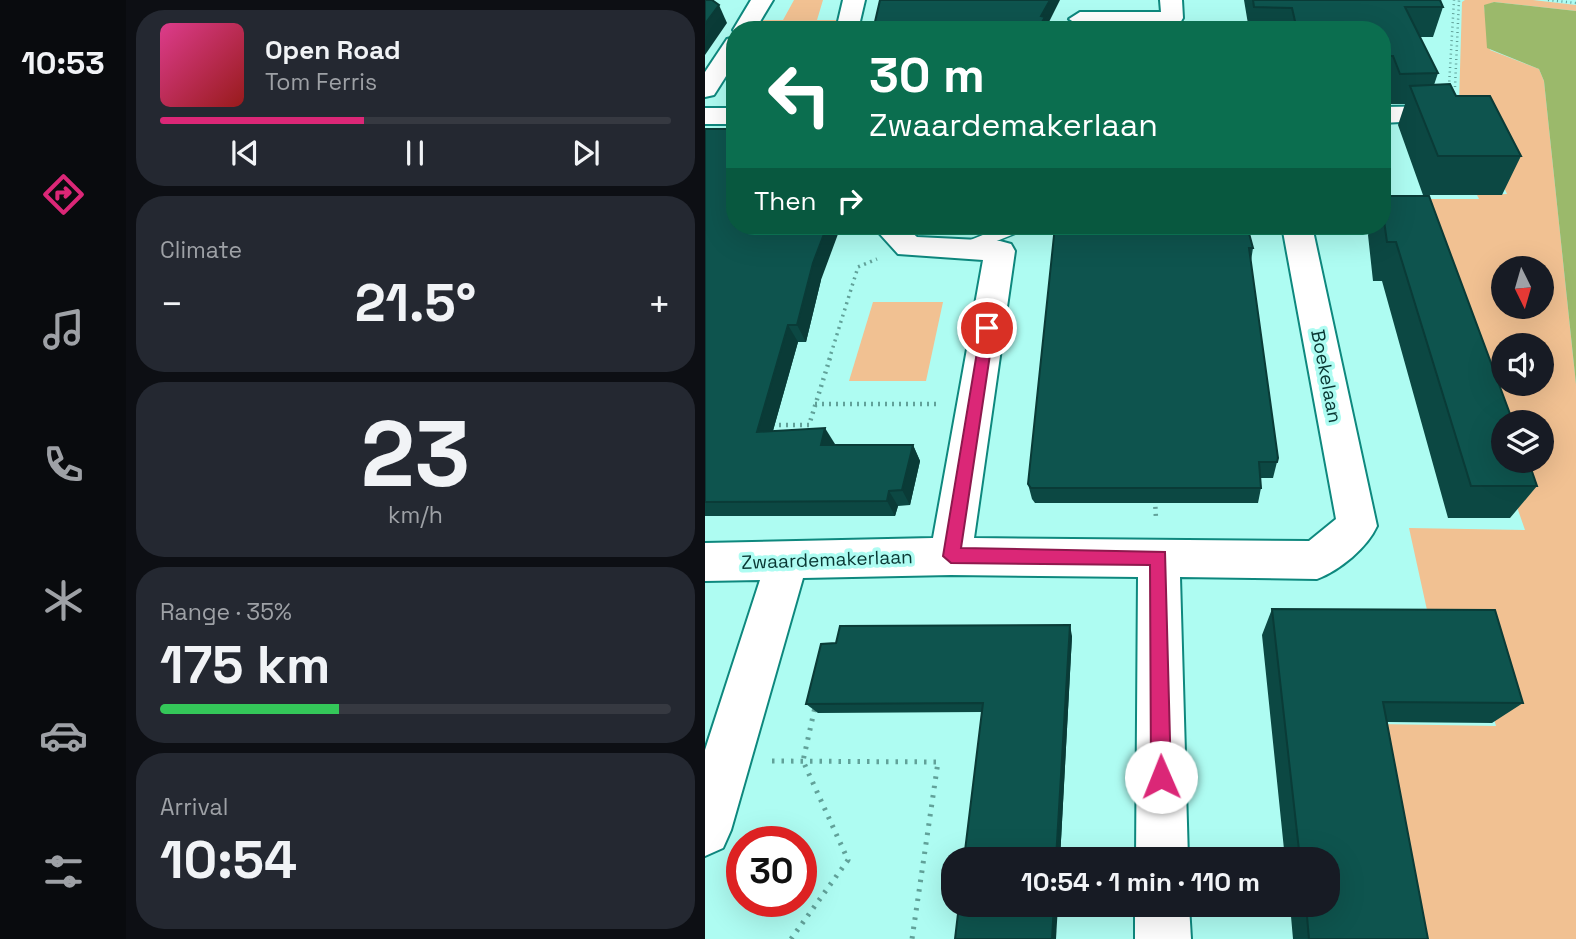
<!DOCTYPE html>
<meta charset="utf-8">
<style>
body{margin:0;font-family:"Space Grotesk",sans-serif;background:#242831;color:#f1f3f6;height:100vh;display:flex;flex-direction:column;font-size:26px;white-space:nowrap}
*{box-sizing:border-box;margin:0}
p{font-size:23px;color:#9ea1a6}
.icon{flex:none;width:38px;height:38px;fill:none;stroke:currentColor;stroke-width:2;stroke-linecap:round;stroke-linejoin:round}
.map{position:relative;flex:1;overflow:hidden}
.panel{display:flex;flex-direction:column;gap:10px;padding:10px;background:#0d0f14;width:579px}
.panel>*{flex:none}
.hud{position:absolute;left:21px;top:21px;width:665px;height:214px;border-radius:28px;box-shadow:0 7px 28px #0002;background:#0b6e4f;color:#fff;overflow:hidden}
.needle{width:46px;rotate:175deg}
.controls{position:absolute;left:786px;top:256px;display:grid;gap:14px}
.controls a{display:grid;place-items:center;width:63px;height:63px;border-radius:50%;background:#171b24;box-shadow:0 7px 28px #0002;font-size:35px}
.speed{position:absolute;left:21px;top:826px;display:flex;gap:14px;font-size:35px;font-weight:700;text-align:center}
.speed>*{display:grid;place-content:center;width:91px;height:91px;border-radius:50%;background:#171b24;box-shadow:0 7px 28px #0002;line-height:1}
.speed .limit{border:10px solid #d22;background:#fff;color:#111}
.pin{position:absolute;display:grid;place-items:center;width:60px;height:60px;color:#fff;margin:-30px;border:4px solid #fff;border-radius:50%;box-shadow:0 2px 7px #0007}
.me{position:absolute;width:77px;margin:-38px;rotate:359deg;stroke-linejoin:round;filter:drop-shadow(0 0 5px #0008)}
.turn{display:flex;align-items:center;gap:24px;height:147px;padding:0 28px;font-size:32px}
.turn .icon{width:91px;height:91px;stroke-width:2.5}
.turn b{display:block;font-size:49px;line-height:60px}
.then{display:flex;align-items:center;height:66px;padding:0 28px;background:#0003;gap:14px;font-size:26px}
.big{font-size:52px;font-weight:800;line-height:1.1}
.panel .widget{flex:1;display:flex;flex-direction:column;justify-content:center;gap:10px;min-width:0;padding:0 24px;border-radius:28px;background:#242831}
.panel .dial{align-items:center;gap:0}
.dial b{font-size:91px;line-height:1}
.song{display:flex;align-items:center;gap:21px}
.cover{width:84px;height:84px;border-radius:10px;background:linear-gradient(135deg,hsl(330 70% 55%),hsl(0 70% 35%))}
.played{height:7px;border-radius:4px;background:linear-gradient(90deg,#db2777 40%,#363941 40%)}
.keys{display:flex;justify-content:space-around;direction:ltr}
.heat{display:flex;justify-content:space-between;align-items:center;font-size:38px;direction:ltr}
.charge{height:10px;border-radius:5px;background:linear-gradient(90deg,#34c759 35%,#363941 0)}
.trip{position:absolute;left:236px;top:847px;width:399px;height:70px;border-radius:28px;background:#171b24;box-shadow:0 7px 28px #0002;font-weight:800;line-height:70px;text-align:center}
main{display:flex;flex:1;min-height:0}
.dock{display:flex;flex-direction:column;width:126px;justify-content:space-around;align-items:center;background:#090b0e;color:#9ea1a6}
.dock .icon{width:49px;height:49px}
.dock .selected{color:#db2777}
.dock b{font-size:32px;color:#f1f3f6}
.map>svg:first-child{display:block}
.green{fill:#f1c192;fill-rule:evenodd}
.water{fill:#9bb96b}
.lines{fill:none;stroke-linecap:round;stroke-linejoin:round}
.lane-casing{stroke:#0e887e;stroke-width:3}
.street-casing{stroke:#0e887e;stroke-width:4}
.path-far3{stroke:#61a199;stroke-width:2.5;stroke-dasharray:1 3.5;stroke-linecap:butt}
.path-far2{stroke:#61a199;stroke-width:3.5;stroke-dasharray:2 4.5;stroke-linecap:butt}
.path-far1{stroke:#61a199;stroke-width:4.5;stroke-dasharray:2 5;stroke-linecap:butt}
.path{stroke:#61a199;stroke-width:5;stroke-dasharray:2.5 7;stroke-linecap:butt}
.lane{fill:#fff;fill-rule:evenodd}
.street{fill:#fff;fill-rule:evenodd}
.wall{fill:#0c4843}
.shaded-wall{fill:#0a3b37}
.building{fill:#0e544e;stroke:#0a3b37;stroke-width:2}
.route{fill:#db2777;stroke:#8e194d;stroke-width:2}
.labels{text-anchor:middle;stroke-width:7;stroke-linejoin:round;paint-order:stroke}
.street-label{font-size:19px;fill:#083632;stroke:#aefcf2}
</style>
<main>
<nav class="dock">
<b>10:53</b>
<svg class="icon selected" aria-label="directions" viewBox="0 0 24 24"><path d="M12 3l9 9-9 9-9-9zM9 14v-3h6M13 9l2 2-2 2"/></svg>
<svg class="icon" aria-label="music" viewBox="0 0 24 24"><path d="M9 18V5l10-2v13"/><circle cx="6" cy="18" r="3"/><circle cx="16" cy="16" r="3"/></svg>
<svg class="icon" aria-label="phone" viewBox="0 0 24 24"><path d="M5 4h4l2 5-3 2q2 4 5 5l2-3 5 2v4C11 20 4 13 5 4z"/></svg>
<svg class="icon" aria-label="climate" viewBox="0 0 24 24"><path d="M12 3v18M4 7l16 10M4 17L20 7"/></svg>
<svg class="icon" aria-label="car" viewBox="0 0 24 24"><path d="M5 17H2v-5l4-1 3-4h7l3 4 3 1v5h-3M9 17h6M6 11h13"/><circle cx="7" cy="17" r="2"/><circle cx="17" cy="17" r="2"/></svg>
<svg class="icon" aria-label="filters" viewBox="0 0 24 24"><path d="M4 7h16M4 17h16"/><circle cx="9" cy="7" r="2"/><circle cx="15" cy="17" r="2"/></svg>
</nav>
<section class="panel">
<div class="widget">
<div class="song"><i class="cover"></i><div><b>Open Road</b><p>Tom Ferris</p></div></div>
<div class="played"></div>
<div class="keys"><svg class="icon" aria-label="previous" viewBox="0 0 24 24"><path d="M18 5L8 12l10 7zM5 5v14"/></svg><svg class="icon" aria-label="pause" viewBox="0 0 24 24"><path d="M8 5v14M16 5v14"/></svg><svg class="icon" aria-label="next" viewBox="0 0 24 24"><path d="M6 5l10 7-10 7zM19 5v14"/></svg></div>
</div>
<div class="widget"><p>Climate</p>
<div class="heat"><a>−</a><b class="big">21.5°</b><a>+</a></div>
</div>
<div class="widget dial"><b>23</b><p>km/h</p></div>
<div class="widget"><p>Range · 35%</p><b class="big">175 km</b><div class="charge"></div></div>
<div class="widget"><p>Arrival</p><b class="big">10:54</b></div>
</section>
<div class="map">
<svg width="871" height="939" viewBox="0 0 871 939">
<rect width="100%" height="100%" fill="#aefcf2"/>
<g class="green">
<polygon points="89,0 118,0 112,20 135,20 134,30 48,30 55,20 78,20"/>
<path d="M760,0h68l43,5v6l-82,-9 -10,4 6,44 49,19 5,12 32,303v555h-159l-39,-215 118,2 -17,-61 -52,-55 -18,-82 116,2 -115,-331h69l-2,-4 30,-1 -29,-63 -19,-28 3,-101zM798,268h38v38h-38zM798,345h38v38h-38zM798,422h38v38h-38z"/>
<polygon points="168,302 238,302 221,381 144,381"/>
</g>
<polygon class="water" points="789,2 871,11 871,384 839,81 834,69 782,48 779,5"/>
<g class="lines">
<g class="lane-casing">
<polygon id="lane" points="300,226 386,226 378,231 314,232 259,254 251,249 253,245"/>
</g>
<g class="street-casing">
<g id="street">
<polygon points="46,0 68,0 50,30 30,30 30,33 28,30"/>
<polygon points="138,0 160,0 153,30 131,30"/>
<polygon points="455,0 477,0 478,18 475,23 375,26 364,19 375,12 456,12"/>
<polygon points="30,37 30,62 9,95 0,97 0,72 22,39"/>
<polygon points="744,106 753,109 757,114 753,119 677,123 677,107"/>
<rect x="0" y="108" width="30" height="16"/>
<path d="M176,226h30l-1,5 7,6 83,4 11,3 4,7 -41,287 335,3 27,-22 -54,-293h30l65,300c-10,22 -37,44 -60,53l-137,-2 8,282h-52l2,-282 -187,-2 -148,3 -72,252 -8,18 -18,8v-106l55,-170 -55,1v-38l228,-5 50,-278 -85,-6 -19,-21z"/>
<polygon points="430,905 484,905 486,939 430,939"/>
</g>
</g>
<g class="path-far3">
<polyline points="843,0 871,3"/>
<polyline points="744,86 749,0"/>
<polyline points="750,87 754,0"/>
</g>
<polyline class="path-far2" points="124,360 153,267 172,259"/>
<g class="path-far1">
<polyline points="110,404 234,404"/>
<polyline points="67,425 104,425 125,358"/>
<polyline points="450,500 451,519"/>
</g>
<g class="path">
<polyline points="67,761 233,762 207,939"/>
<polyline points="86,939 143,860 98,761 110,707"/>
</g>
<use href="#lane" class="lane"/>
<use href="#street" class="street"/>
</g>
<g class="wall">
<polygon points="539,0 735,0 738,7 728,37 715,37 733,73 729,85 751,96 816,156 797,195 718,195 693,125 700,104 686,104 680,87 677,87 677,30 544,30"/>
<polygon points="0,129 116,280 101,342 93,342 68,431 130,444 129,445 208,445 215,461 205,505 193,506 190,516 0,516"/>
<polygon points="677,196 832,486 805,518 743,518 677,281 668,281 663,235 666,226 677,226"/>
<polygon points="350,226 548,248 546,261 572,462 568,478 555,478 556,488 553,503 330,503 327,499 323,484"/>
<polygon points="567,609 818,703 787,723 682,722 723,939 588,939 585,905 623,905 623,859 580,859 557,635"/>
<polygon points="367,636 355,859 259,859 277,712 113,713 101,704"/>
</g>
<g class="shaded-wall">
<polygon points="345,0 355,0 341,28 334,27 336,16"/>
<polygon points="14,5 22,23 0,55 0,24"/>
<polygon points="122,226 136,226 116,280 101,342 92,325 108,263"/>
<polygon points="83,325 93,342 63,448 52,432"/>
<polygon points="120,428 130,444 126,461 116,445"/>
<polygon points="208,445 215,461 205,505 197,490"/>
<polygon points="184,491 193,506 190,516 182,501"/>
<polygon points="365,625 367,636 355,859 351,859"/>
<polygon points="349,905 353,905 351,939 347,939"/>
</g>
<g class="building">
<polygon points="0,0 7,0 14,5 0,24"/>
<polygon points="175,0 345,0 336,16 340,17 334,27 343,27 341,30 166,30 169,26"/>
<polygon points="548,0 735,0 738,7 700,7 733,73 695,74 688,56 677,56 677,30 592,30 587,8 549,7"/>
<polygon points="745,84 751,96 785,96 816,156 733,156 705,86"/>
<polygon points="0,129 30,129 30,226 122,226 108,263 92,325 83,325 52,432 120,428 116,445 208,445 197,490 184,491 182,501 0,502"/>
<polygon points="677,196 724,196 808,422 798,422 798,460 823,460 832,486 766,486 691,242 682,242 677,207"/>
<polygon points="350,226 542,226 548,248 544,248 573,458 572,462 554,462 556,488 326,488 323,484"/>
<polygon points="567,609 790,610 818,703 678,702 723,939 604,939 601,905 623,905 623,859 595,859"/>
<polygon points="365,625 351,859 259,859 278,703 101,704 116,644 131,643 135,626"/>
<polygon points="254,905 349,905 347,939 250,939"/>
</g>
<polygon class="route" points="282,323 289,328 256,548 460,552 466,777 463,784 456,787 449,784 446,777 445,565 246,563 238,556 276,328"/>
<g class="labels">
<g class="street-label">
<text transform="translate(622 376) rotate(79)" y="7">Boekelaan</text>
<text transform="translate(122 559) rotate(-2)" y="7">Zwaardemakerlaan</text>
</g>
</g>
</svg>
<div class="controls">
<a><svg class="needle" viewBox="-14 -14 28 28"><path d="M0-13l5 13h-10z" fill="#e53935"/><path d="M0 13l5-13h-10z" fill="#9ea1a6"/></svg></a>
<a><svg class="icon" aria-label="sound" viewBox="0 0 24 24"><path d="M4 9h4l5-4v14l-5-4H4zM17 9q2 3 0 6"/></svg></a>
<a><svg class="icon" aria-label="layers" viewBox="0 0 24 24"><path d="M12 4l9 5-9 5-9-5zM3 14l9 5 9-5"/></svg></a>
</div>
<div class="speed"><div class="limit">30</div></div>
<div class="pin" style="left:282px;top:328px;background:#d93025"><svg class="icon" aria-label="arrive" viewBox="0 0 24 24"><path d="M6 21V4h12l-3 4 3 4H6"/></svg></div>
<svg class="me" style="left:456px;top:777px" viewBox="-20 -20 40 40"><circle r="19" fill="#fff"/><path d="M0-13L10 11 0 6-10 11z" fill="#db2777"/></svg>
<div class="trip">10:54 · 1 min · 110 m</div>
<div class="hud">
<div class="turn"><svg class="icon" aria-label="left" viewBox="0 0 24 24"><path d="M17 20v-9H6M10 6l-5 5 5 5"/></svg><div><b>30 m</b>Zwaardemakerlaan</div></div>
<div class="then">Then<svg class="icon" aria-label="right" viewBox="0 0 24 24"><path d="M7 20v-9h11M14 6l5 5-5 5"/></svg></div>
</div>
</div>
</main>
